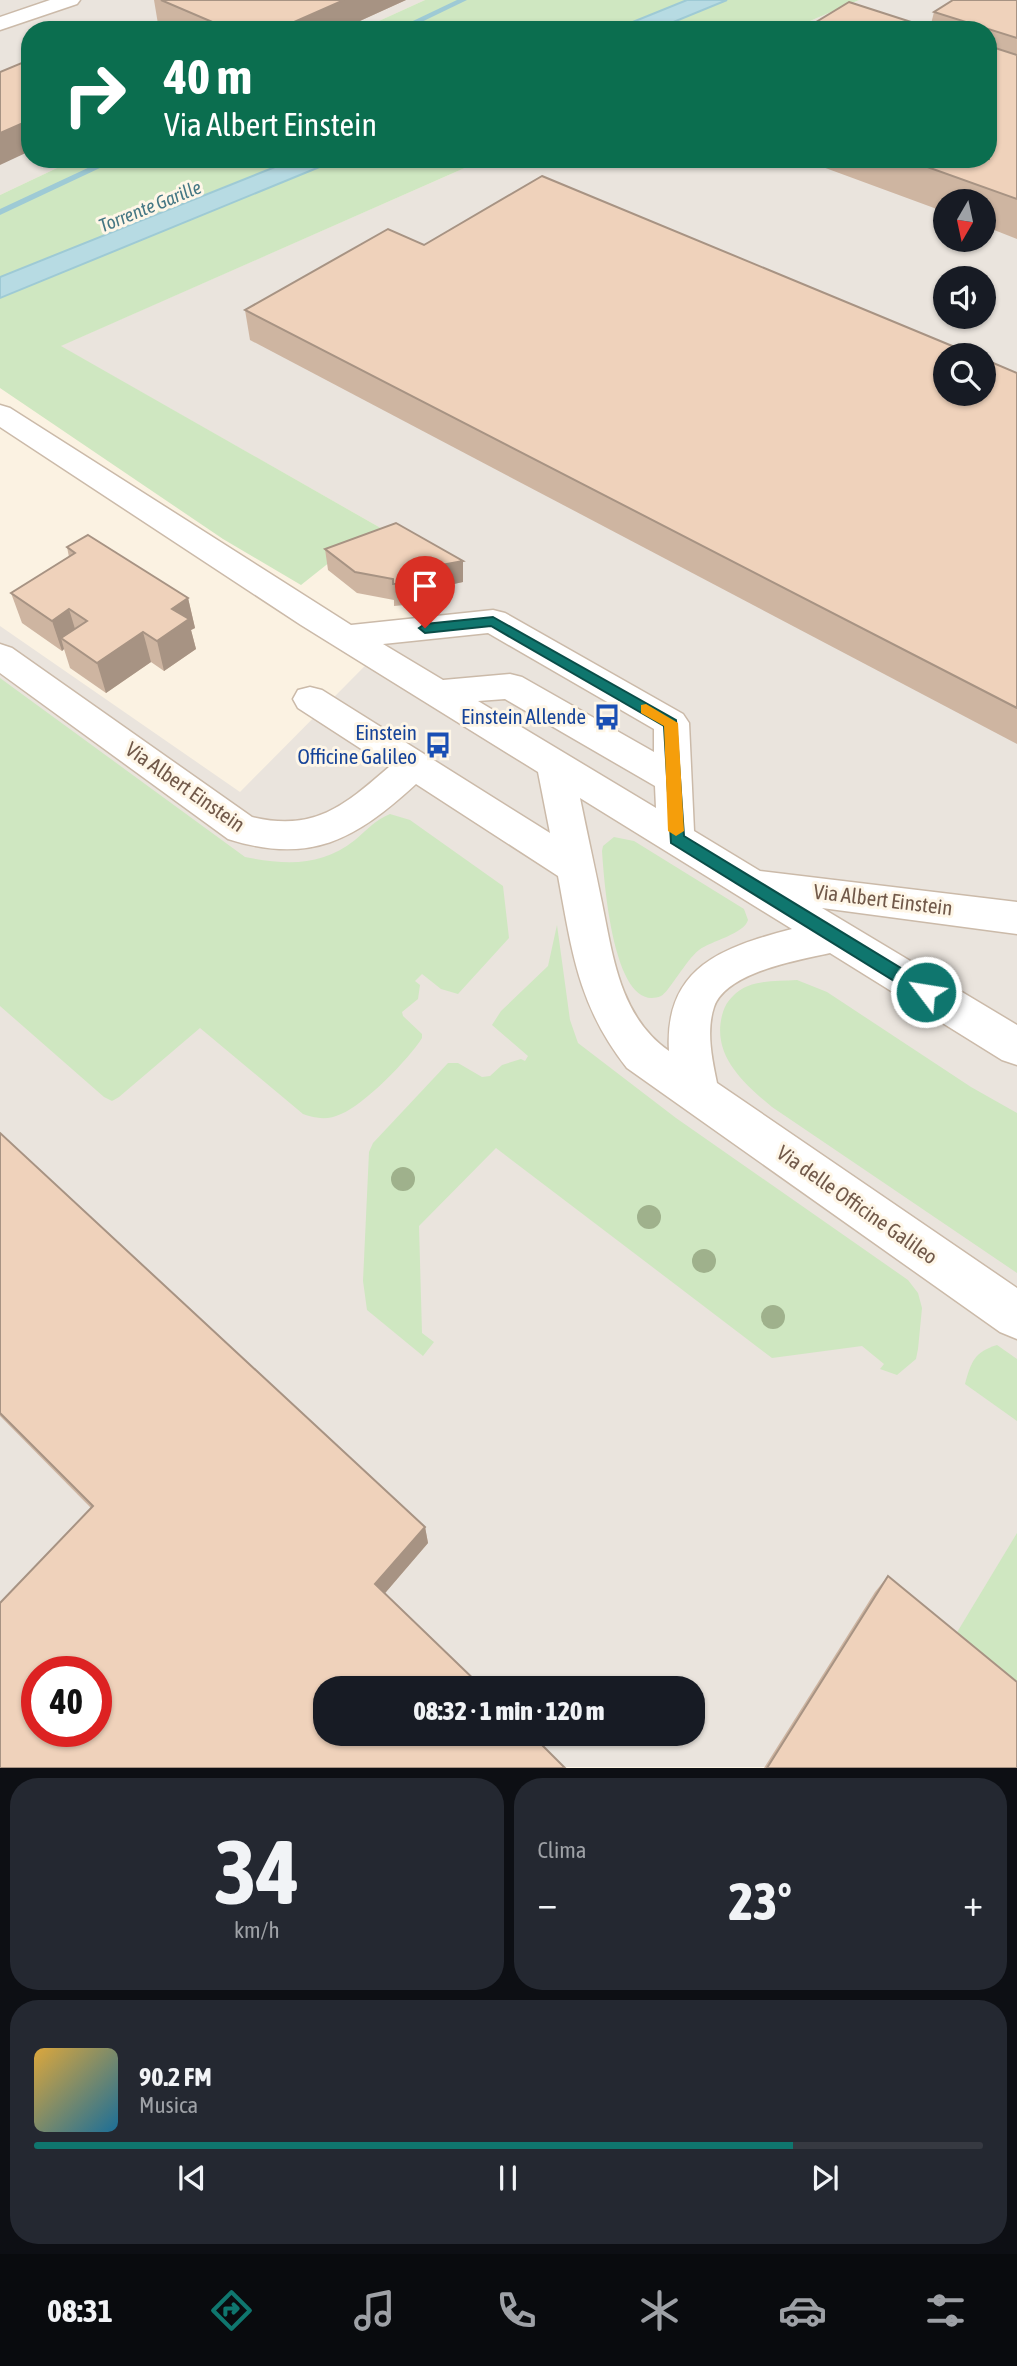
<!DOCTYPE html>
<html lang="it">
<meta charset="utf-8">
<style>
body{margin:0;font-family:"Asap Condensed",sans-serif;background:#242831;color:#f1f3f6;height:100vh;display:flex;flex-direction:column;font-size:26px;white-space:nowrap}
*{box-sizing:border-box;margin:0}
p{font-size:23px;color:#9ea1a6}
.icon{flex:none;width:38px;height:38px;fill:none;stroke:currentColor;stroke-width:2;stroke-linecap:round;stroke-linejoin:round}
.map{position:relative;height:1768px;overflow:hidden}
.sheet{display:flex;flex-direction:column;gap:10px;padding:10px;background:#0d0f14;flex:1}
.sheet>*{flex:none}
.hud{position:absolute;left:21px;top:21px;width:976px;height:147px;border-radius:28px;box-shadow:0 2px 5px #0004;background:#0b6e4f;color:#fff;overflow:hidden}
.needle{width:46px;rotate:189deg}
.controls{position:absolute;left:933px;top:189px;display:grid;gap:14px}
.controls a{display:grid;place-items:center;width:63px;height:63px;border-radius:50%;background:#171b24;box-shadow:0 2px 5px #0004;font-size:35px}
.speed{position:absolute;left:21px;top:1656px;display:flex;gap:14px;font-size:35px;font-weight:700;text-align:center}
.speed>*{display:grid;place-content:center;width:91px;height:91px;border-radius:50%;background:#171b24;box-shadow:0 2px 5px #0004;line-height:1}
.speed .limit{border:10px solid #d22;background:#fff;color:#111}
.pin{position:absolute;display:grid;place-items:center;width:60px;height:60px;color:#fff;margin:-72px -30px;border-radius:50% 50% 50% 0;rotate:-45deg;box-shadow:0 0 7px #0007}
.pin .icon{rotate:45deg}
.me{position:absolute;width:77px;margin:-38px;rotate:301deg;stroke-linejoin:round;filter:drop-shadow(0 0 5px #0008)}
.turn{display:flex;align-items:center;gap:24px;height:147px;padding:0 28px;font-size:32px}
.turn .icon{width:91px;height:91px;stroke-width:2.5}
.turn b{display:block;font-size:49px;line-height:60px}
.big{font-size:52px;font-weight:800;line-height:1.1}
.sheet .tile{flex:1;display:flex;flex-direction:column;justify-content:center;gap:10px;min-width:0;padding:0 24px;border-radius:28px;background:#242831}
.sheet .dial{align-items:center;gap:0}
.dial b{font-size:91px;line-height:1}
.song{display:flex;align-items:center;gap:21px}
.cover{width:84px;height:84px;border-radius:10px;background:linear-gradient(135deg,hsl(40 70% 55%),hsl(200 70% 35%))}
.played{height:7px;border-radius:4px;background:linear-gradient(90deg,#0f766e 80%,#363941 80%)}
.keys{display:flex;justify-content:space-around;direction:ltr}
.heat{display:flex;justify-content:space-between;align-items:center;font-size:38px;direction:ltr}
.sheet .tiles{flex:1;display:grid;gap:10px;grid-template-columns:1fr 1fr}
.tile:last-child{grid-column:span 2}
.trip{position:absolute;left:313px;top:1676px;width:392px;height:70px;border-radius:28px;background:#171b24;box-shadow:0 2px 5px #0004;font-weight:800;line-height:70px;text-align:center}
.menu{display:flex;height:112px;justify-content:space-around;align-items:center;background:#090b0e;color:#9ea1a6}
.menu .icon{width:49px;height:49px}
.menu .selected{color:#0f766e}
.menu b{font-size:32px;color:#f1f3f6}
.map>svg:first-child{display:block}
.industrial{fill:#eae4dd;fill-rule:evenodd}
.green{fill:#cfe7c1}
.water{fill:#b7dbe3;stroke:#9ecad5;stroke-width:2}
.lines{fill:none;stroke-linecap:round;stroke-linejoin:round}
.stream{fill:#9ecad5;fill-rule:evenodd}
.minor-casing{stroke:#cbbaa9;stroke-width:3}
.minor{fill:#fff;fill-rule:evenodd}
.tree{fill:#9fb18c}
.wall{fill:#ceb5a1}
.shaded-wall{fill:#a79383}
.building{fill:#efd2bb;stroke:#a79383;stroke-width:2;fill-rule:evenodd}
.route{fill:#0f766e;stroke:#0a4d48;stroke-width:2}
.slow{fill:#f59e0b}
.labels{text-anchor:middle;stroke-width:6;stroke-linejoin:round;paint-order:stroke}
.far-water-label{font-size:19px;font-style:italic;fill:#457784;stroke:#fef6e7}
.transit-label{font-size:21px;fill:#164399;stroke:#fef6e7;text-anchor:end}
.street-label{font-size:21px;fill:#71594a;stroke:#fef6e7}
</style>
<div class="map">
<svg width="1017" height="1768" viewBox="0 0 1017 1768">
<rect width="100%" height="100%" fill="#fbf2e2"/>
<g class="industrial">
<polygon points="0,0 425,0 359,30 30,30 30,159 76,159 0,195"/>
<path d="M859,0h158v1767h-1017v-1141l240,166 216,-218 -63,-39 -333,-189 425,-187h504v-129h-200zM945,201h39v39h-39zM945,278h39v39h-39zM945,355h39v39h-39zM37,1671h59v60h-59zM326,1689h367v45h-367z"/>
</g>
<g class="green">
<polygon points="425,0 859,0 789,30 359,30"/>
<polygon points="76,159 485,159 61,346 393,535 335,558 301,585 223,539 0,388 0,195"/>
<path d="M0,678l245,179c41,8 76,10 110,-17 12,-10 20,-20 35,-26l20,6 93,66 6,52 -51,56 -17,-5 -19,-15 -7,7 5,4 -2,14 -16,13 1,4 19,18v4c-13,21 -58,67 -81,76 -12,6 -25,5 -38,0l-103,-86 -81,69 -7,4 -8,-4 -104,-91z"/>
<path d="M614,837l20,4 110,68 4,11c-4,14 -37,21 -49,30 -13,10 -30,42 -38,46 -48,20 -57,-117 -59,-145l1,-5z"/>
<polygon points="557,925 570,1020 578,1043 676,1118 908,1280 918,1293 922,1308 918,1349 916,1359 897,1375 880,1369 884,1364 862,1346 772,1358 496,1148 419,1226 422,1333 434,1342 423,1356 367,1310 363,1281 369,1152 373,1143 448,1063 458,1063 482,1077 490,1076 502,1065 521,1059 525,1061 528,1056 492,1025 501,1011 548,966"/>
<path d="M797,980l30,12 144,95 46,26v160l-245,-166c-29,-24 -62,-53 -49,-95 3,-11 14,-22 25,-26 16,-6 33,-5 49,-6z"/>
<path d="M997,1345l20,14v62l-52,-37c6,-23 10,-32 32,-39z"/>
<polygon points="1017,1533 1017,1683 956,1634"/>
</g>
<g class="water">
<polygon points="687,0 727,0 654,30 613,30"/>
<polygon points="295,159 339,159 0,298 0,277"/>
</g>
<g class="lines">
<g class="stream">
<polygon points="457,0 467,0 405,30 394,30"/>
<polygon points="107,159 119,159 0,215 0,209"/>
</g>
<g class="minor-casing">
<g id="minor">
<polygon points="50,0 80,0 77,4 0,30 0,17"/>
<path d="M0,405l10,3 341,217 142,-15 12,3 178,101 6,9 5,108 66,40 257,31v32l-195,-26 195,117v40l-15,-5 -172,-107c-31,7 -104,19 -116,54 -8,24 -2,52 3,76l300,205v51l-17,-7 -373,-264c-49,-62 -55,-117 -69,-192l-142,-92c-61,56 -106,81 -188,55l-228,-166v-29l12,4 240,169c62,15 92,-11 137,-50l-91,-59 -5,-9 5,-9 12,-3 12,3 228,143 -12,-61 -237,-147 -301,-198zM488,633l166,96v23l-132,-75 -12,-3 -67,6 -60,-36zM505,699l150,87 1,22 -178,-107zM580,798l212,131c-69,18 -128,38 -123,122 -49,-34 -56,-94 -67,-148 -7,-35 -15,-70 -22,-105z"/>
</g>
</g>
<use href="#minor" class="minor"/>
</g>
<g class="tree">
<circle cx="403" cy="1179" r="12"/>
<circle cx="649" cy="1217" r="12"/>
<circle cx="704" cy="1261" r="12"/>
<circle cx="773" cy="1317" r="12"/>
</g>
<g class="wall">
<polygon points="154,0 406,0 340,30 172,30 158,24"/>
<polygon points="1017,0 1017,239 984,226 984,201 945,201 945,212 801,159 989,159 989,30 803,30 930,28 934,12"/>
<polygon points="424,245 1017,373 1017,744 250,340 245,310"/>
<polygon points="67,547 188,598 195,628 191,630 196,649 164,671 151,662 106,693 70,668 64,649 62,651 22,623 11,593 69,557"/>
<polygon points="325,549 463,582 416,592 416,604 394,606 394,600 357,593 328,570"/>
<polygon points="0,1133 425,1527 428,1543 385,1593 91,1508 0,1416"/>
<polygon points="888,1576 1017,1768 764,1768 875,1592"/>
</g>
<g class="shaded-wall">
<polygon points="344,0 406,0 340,30 276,30"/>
<polygon points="30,120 30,151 0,165 0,133"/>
<polygon points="463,561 463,582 416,592 414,570"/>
<polygon points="188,598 195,628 191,630 196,649 164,671 157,641 172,609"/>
<polygon points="69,609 78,639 61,638 64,649 62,651 52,621"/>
<polygon points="143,632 151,662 106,693 97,663"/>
<polygon points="425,1527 428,1543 380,1599 375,1584"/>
</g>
<g class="building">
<polygon points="161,0 344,0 276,30 231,30"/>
<polygon points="953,0 1017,0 1017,38 934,12"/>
<polygon points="849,2 936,30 803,30"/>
<polygon points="989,46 1017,55 1017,199 905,159 989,159"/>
<polygon points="24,62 30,65 30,120 0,133 0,72"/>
<polygon points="542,176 974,355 945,355 945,394 984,394 984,359 1017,373 1017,708 245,310 388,229 424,245"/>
<polygon points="396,523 463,561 414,570 415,583 393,584 393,579 355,572 325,549"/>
<polygon points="88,535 188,598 172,609 189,619 157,641 143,632 97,663 61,638 87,621 69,609 52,621 11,593 75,553 67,547"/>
<path d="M0,1133l425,394 -50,57 109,105h-158v45h205l34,34h-565v-165l93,-97 -93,-93zM37,1671h59v60h-59z"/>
<polygon points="888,1576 1017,1682 1017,1768 767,1768"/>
</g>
<polygon class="route" points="493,617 676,720 684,836 932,987 935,992 932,997 920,997 671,843 664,726 491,626 425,633 419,628 425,624"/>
<polygon class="slow" points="646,704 678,723 684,831 676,836 668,831 664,726 641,713 641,705"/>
<defs>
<g id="bus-bare" transform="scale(2.1)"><path d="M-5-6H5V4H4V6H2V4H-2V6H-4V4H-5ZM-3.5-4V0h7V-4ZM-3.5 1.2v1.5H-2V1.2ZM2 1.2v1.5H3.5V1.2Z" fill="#1a4fb4" stroke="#fef6e7" stroke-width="2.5" paint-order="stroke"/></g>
</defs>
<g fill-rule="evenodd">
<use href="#bus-bare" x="607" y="717"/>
<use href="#bus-bare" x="438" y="745"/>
</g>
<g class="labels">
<g class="far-water-label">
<text transform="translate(150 206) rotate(-22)" y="7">Torrente Garille</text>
</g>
<g class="transit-label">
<text x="586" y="724">Einstein Allende</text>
<text x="417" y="740">Einstein<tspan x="417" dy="24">Officine Galileo</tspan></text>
</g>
<g class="street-label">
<text transform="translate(185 787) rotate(35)" y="7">Via Albert Einstein</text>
<text transform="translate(883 900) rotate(7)" y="7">Via Albert Einstein</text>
<text transform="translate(857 1205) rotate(35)" y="7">Via delle Officine Galileo</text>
</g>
</g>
</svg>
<div class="controls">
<a><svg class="needle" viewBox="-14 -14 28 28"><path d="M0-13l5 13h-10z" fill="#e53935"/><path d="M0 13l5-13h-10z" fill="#9ea1a6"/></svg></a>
<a><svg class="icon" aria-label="sound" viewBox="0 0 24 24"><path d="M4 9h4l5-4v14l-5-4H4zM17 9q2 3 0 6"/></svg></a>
<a><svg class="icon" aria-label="search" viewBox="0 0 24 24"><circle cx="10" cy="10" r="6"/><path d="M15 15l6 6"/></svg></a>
</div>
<div class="speed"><div class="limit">40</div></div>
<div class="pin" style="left:425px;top:628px;background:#d93025"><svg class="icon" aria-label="arrive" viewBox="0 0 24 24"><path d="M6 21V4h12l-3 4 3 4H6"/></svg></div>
<svg class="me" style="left:926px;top:992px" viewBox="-20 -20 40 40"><circle r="17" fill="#0f766e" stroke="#fff" stroke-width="3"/><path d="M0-11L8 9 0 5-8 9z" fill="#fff"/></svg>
<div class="trip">08:32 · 1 min · 120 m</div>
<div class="hud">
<div class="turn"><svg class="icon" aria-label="right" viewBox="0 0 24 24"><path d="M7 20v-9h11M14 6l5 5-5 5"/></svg><div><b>40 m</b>Via Albert Einstein</div></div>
</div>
</div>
<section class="sheet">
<div class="tiles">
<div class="tile dial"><b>34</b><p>km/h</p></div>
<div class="tile"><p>Clima</p>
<div class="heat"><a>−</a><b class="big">23°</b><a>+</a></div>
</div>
<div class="tile">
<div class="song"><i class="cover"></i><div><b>90.2 FM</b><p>Musica</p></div></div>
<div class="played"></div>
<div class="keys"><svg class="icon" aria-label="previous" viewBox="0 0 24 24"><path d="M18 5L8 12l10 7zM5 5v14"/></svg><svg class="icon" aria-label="pause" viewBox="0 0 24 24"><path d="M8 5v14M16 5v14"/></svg><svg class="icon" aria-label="next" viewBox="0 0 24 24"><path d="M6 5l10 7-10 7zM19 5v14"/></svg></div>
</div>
</div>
</section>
<nav class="menu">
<b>08:31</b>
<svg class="icon selected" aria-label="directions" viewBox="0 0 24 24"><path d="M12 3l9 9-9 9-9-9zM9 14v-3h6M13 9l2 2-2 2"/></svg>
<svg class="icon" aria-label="music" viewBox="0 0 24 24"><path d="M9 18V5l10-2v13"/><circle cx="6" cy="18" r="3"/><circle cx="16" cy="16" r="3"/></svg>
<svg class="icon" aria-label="phone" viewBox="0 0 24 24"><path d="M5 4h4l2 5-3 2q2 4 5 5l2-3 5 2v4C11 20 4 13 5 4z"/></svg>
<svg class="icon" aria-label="climate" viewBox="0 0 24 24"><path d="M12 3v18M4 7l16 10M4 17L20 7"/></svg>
<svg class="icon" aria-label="car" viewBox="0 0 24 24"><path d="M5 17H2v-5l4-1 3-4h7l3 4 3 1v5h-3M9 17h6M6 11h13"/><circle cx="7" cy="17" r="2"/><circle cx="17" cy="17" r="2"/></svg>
<svg class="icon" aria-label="filters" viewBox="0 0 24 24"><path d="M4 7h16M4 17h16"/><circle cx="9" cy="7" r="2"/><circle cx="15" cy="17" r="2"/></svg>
</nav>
